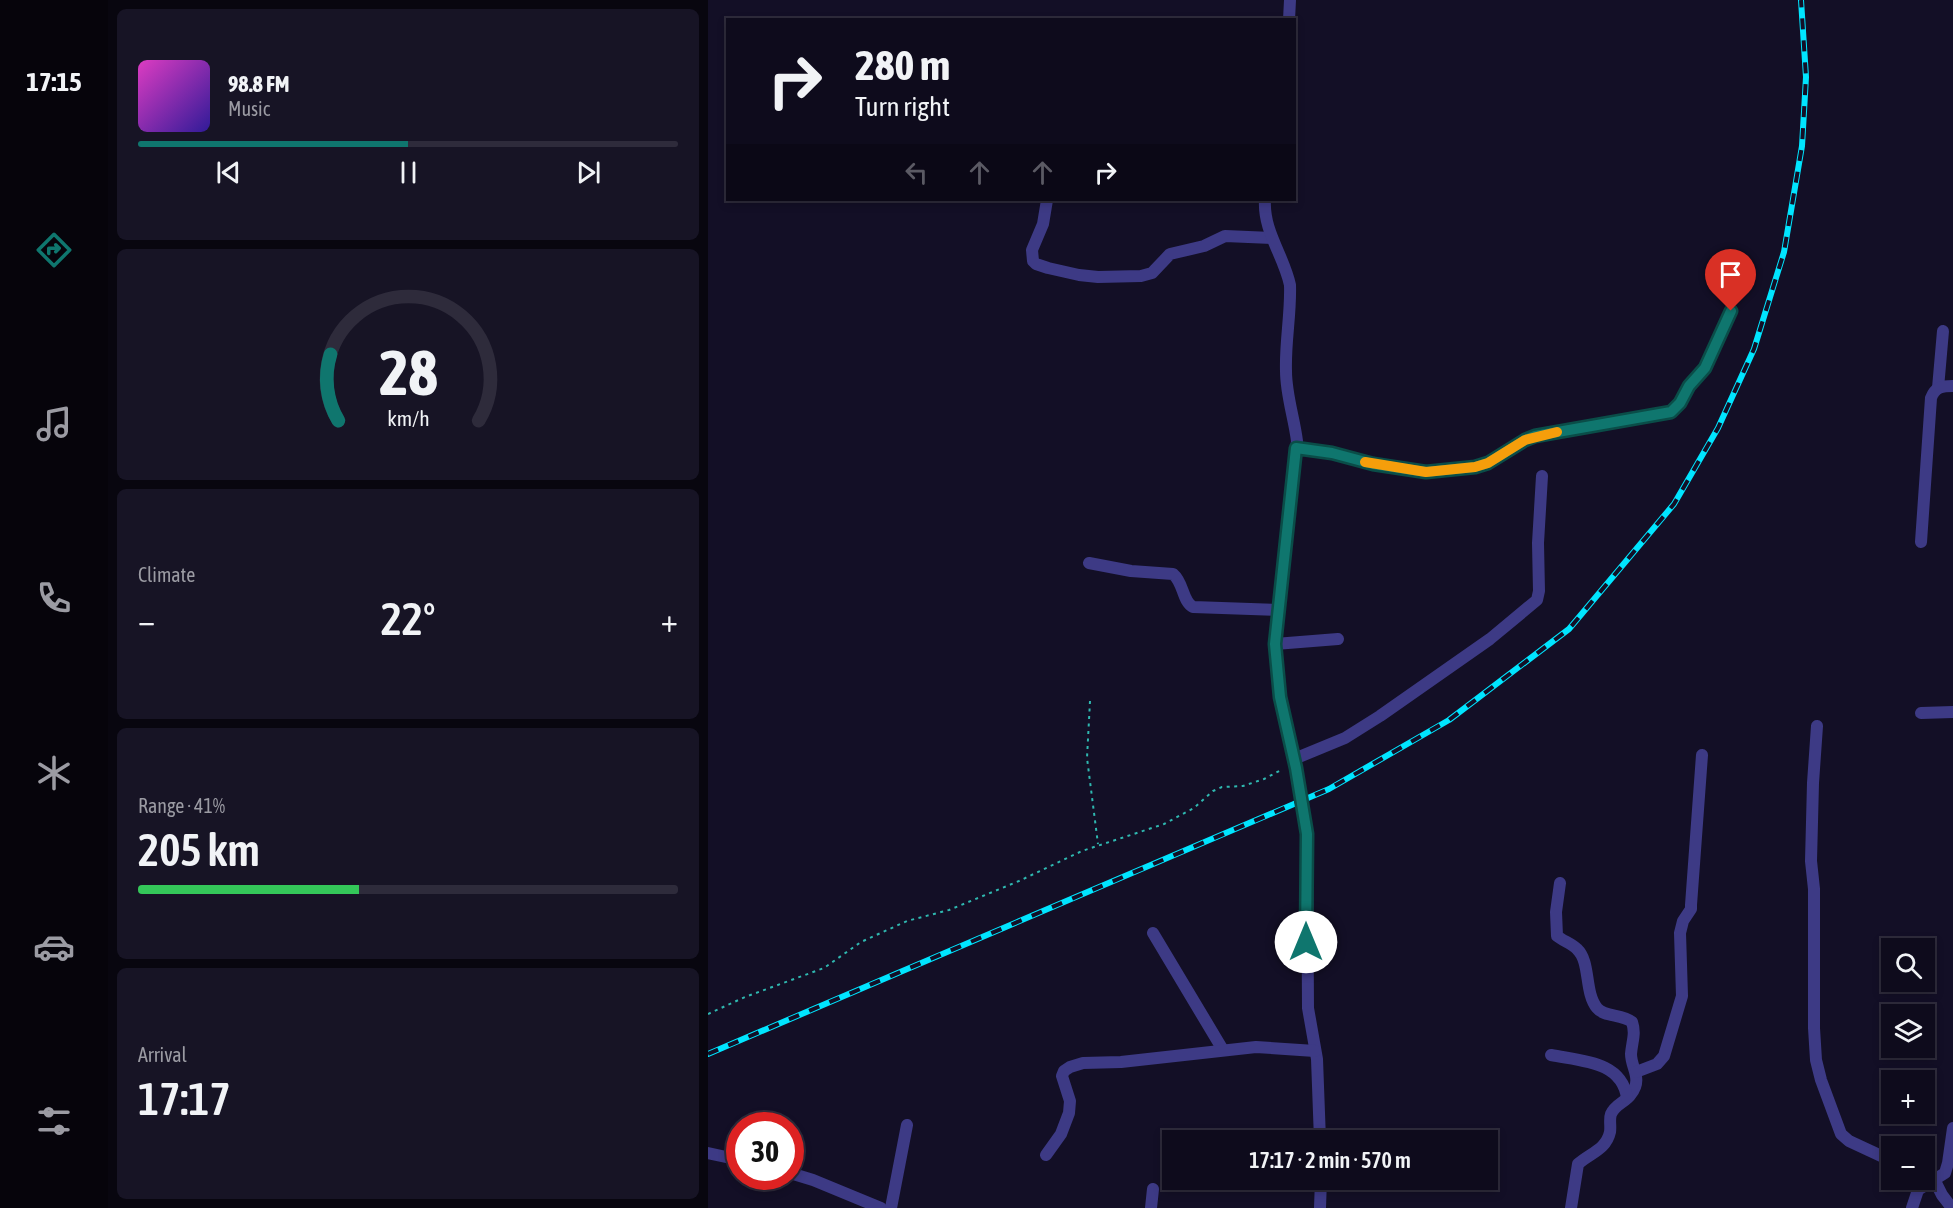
<!DOCTYPE html>
<meta charset="utf-8">
<style>
body{margin:0;font-family:"Asap Condensed",sans-serif;background:#171425;color:#f1f3f6;height:100vh;display:flex;flex-direction:column;font-size:22px;white-space:nowrap}
*{box-sizing:border-box;margin:0}
p{font-size:20px;color:#9b9ba3}
.icon{flex:none;width:33px;height:33px;fill:none;stroke:currentColor;stroke-width:2;stroke-linecap:round;stroke-linejoin:round}
.map{position:relative;flex:1;overflow:hidden}
.sheet{display:flex;flex-direction:column;gap:9px;padding:9px;background:#08060f;width:600px}
.sheet>*{flex:none}
.guide{position:absolute;left:18px;top:18px;width:570px;height:183px;border-radius:0px;box-shadow:0 3px 9px #0003,0 0 0 2px #2e2b3b;background:#0e0b1c;color:#f1f3f6;overflow:hidden}
.controls{position:absolute;left:1173px;top:938px;display:grid;gap:12px}
.controls a{display:grid;place-items:center;width:54px;height:54px;border-radius:0px;background:#0e0b1c;box-shadow:0 3px 9px #0003,0 0 0 2px #2e2b3b;font-size:30px}
.speed{position:absolute;left:18px;top:1112px;display:flex;gap:12px;font-size:30px;font-weight:700;text-align:center}
.speed>*{display:grid;place-content:center;width:78px;height:78px;border-radius:50%;background:#0e0b1c;box-shadow:0 3px 9px #0003,0 0 0 2px #2e2b3b;line-height:1}
.speed .limit{border:9px solid #d22;background:#fff;color:#111}
.pin{position:absolute;display:grid;place-items:center;width:51px;height:51px;color:#fff;margin:-62px -26px;border-radius:50% 50% 50% 0;rotate:-45deg;box-shadow:0 0 6px #0007}
.pin .icon{rotate:45deg}
.me{position:absolute;width:66px;margin:-33px;rotate:0deg;stroke-linejoin:round;filter:drop-shadow(0 0 4px #0008)}
.turn{display:flex;align-items:center;gap:21px;height:126px;padding:0 30px;font-size:27px}
.turn .icon{width:78px;height:78px;stroke-width:2.5}
.turn b{display:block;font-size:42px;line-height:51px}
.lanes{display:flex;align-items:center;height:57px;padding:0 30px;background:#0003;justify-content:center;gap:30px;direction:ltr}
.lanes .off{opacity:.35}
.big{font-size:45px;font-weight:600;line-height:1.1}
.sheet .card{flex:1;display:flex;flex-direction:column;justify-content:center;gap:9px;min-width:0;padding:0 21px;border-radius:9px;background:#171425}
.sheet .dial{align-items:center;gap:0}
.dial svg{height:156px;overflow:visible;fill:none;stroke:#2e2b3b;stroke-width:7;stroke-linecap:round;text-anchor:middle}
.dial text{fill:#f1f3f6;stroke:none}
.song{display:flex;align-items:center;gap:18px}
.cover{width:72px;height:72px;border-radius:9px;background:linear-gradient(135deg,hsl(310 70% 55%),hsl(250 70% 35%))}
.played{height:6px;border-radius:3px;background:linear-gradient(90deg,#0f766e 50%,#2e2b3b 50%)}
.keys{display:flex;justify-content:space-around;direction:ltr}
.heat{display:flex;justify-content:space-between;align-items:center;font-size:33px;direction:ltr}
.charge{height:9px;border-radius:4px;background:linear-gradient(90deg,#34c759 41%,#2e2b3b 0)}
.trip{position:absolute;left:454px;top:1130px;width:336px;height:60px;border-radius:0px;background:#0e0b1c;box-shadow:0 3px 9px #0003,0 0 0 2px #2e2b3b;font-weight:600;line-height:60px;text-align:center}
main{display:flex;flex:1;min-height:0}
.dock{display:flex;flex-direction:column;width:108px;justify-content:space-around;align-items:center;background:#06040b;color:#9b9ba3}
.dock .icon{width:42px;height:42px}
.dock .active{color:#0f766e}
.dock b{font-size:27px;color:#f1f3f6}
.map>svg:first-child{display:block}
.lines{fill:none;stroke-linecap:round;stroke-linejoin:round}
.path{stroke:#2fb8b0;stroke-width:2;stroke-dasharray:3 4.5;stroke-linecap:butt}
.street{stroke:#3d3a85;stroke-width:12}
.rail-casing{stroke:#00e5ff;stroke-width:6}
.rail{stroke:#130f26;stroke-width:4;stroke-dasharray:11;stroke-linecap:butt}
.route-casing{stroke:#0a4d48;stroke-width:15}
.route{stroke:#0f766e;stroke-width:10}
.slow{stroke:#f59e0b;stroke-width:10}
</style>
<main>
<nav class="dock">
<b>17:15</b>
<svg class="icon active" aria-label="directions" viewBox="0 0 24 24"><path d="M12 3l9 9-9 9-9-9zM9 14v-3h6M13 9l2 2-2 2"/></svg>
<svg class="icon" aria-label="music" viewBox="0 0 24 24"><path d="M9 18V5l10-2v13"/><circle cx="6" cy="18" r="3"/><circle cx="16" cy="16" r="3"/></svg>
<svg class="icon" aria-label="phone" viewBox="0 0 24 24"><path d="M5 4h4l2 5-3 2q2 4 5 5l2-3 5 2v4C11 20 4 13 5 4z"/></svg>
<svg class="icon" aria-label="climate" viewBox="0 0 24 24"><path d="M12 3v18M4 7l16 10M4 17L20 7"/></svg>
<svg class="icon" aria-label="car" viewBox="0 0 24 24"><path d="M5 17H2v-5l4-1 3-4h7l3 4 3 1v5h-3M9 17h6M6 11h13"/><circle cx="7" cy="17" r="2"/><circle cx="17" cy="17" r="2"/></svg>
<svg class="icon" aria-label="filters" viewBox="0 0 24 24"><path d="M4 7h16M4 17h16"/><circle cx="9" cy="7" r="2"/><circle cx="15" cy="17" r="2"/></svg>
</nav>
<section class="sheet">
<div class="card">
<div class="song"><i class="cover"></i><div><b>98.8 FM</b><p>Music</p></div></div>
<div class="played"></div>
<div class="keys"><svg class="icon" aria-label="previous" viewBox="0 0 24 24"><path d="M18 5L8 12l10 7zM5 5v14"/></svg><svg class="icon" aria-label="pause" viewBox="0 0 24 24"><path d="M8 5v14M16 5v14"/></svg><svg class="icon" aria-label="next" viewBox="0 0 24 24"><path d="M6 5l10 7-10 7zM19 5v14"/></svg></div>
</div>
<div class="card dial"><svg viewBox="0 0 100 80">
<path d="M14 69A42 42 0 1 1 86 69"/>
<path d="M14 69A42 42 0 0 1 10 35" stroke="#0f766e"/>
<text x="50" y="56" font-size="32" font-weight="700">28</text>
<text x="50" y="72" font-size="11">km/h</text>
</svg></div>
<div class="card"><p>Climate</p>
<div class="heat"><a>−</a><b class="big">22°</b><a>+</a></div>
</div>
<div class="card"><p>Range · 41%</p><b class="big">205 km</b><div class="charge"></div></div>
<div class="card"><p>Arrival</p><b class="big">17:17</b></div>
</section>
<div class="map">
<svg width="1245" height="1208" viewBox="0 0 1245 1208">
<rect width="100%" height="100%" fill="#130f26"/>
<g class="lines">
<g class="path">
<polyline points="382,701 379,758 390,844"/>
<polyline points="0,1014 37,997 116,968 153,942 199,921 241,910 311,881 374,851 456,824 486,808 505,791 514,787 535,786 556,779 575,769"/>
</g>
<g class="street">
<polyline points="581,20 582,0"/>
<polyline points="339,200 335,224 324,250 325,261 328,264 340,268 371,275 390,277 433,276 444,273 462,254 496,246 517,236 564,238"/>
<path d="M557,200c-2,31 19,56 25,85 1,29 -5,57 -4,86 0,24 8,46 11,70l-22,203 5,53 16,71 11,67 1,173 9,51 3,81"/>
<polyline points="1230,388 1235,331"/>
<polyline points="588,448 624,453 665,464 718,472 767,467 780,463 817,440 827,436 963,412 972,403 981,386 997,368 1023,311"/>
<path d="M1213,542l10,-144c4,-11 11,-12 22,-12"/>
<path d="M381,563l42,8 42,3c11,9 9,27 20,33l85,3"/>
<polyline points="567,644 630,639"/>
<polyline points="1213,713 1245,712"/>
<polyline points="1109,726 1105,783 1103,861 1106,889 1106,1028 1108,1060 1113,1080 1133,1134 1141,1141 1184,1161"/>
<polyline points="586,759 637,738 672,716 782,639 829,600 831,591 830,543 834,476"/>
<path d="M852,883l-4,29 1,24c6,5 14,7 20,13 14,13 7,43 20,59 7,9 25,6 35,14 4,12 0,19 -1,32 0,14 12,25 0,40 -5,8 -16,10 -20,20 -2,5 0,12 -1,18 -4,18 -20,21 -32,32l-7,44"/>
<polyline points="445,933 515,1050"/>
<path d="M843,1055c30,6 71,6 76,43"/>
<polyline points="928,1072 949,1064 956,1056 974,996 972,933 975,921 983,909 983,905 994,755"/>
<polyline points="0,1153 32,1160"/>
<polyline points="338,1155 353,1134 361,1113 362,1101 354,1076 356,1071 362,1067 375,1063 413,1062 548,1047 607,1051"/>
<polyline points="82,1173 105,1180 173,1208"/>
<polyline points="1227,1181 1234,1195 1244,1208"/>
<polyline points="183,1208 199,1125"/>
<polyline points="443,1208 445,1189"/>
<polyline points="612,1208 613,1179"/>
<polyline points="1204,1208 1210,1190 1237,1173 1240,1163 1245,1128"/>
</g>
<g class="rail-casing">
<polyline id="rail" points="0,1054 621,789 741,720 861,629 966,504 1010,428 1046,349 1076,252 1094,146 1098,77 1093,0"/>
</g>
<use href="#rail" class="rail"/>
</g>
<g class="lines">
<g class="route-casing">
<polyline id="route" points="598,942 599,834 588,768 572,697 567,644 588,448 624,453 665,464 718,472 767,467 780,463 817,440 827,436 963,412 972,403 981,386 997,368 1023,311"/>
</g>
<use href="#route" class="route"/>
<polyline class="slow" points="657,462 718,472 767,467 780,463 817,440 849,432"/>
</g>
</svg>
<div class="controls">
<a><svg class="icon" aria-label="search" viewBox="0 0 24 24"><circle cx="10" cy="10" r="6"/><path d="M15 15l6 6"/></svg></a>
<a><svg class="icon" aria-label="layers" viewBox="0 0 24 24"><path d="M12 4l9 5-9 5-9-5zM3 14l9 5 9-5"/></svg></a>
<a>+</a>
<a>−</a>
</div>
<div class="speed"><div class="limit">30</div></div>
<div class="pin" style="left:1023px;top:311px;background:#d93025"><svg class="icon" aria-label="arrive" viewBox="0 0 24 24"><path d="M6 21V4h12l-3 4 3 4H6"/></svg></div>
<svg class="me" style="left:598px;top:942px" viewBox="-20 -20 40 40"><circle r="19" fill="#fff"/><path d="M0-13L10 11 0 6-10 11z" fill="#0f766e"/></svg>
<div class="trip">17:17 · 2 min · 570 m</div>
<div class="guide">
<div class="turn"><svg class="icon" aria-label="right" viewBox="0 0 24 24"><path d="M7 20v-9h11M14 6l5 5-5 5"/></svg><div><b>280 m</b>Turn right</div></div>
<div class="lanes"><svg class="icon off" aria-label="left" viewBox="0 0 24 24"><path d="M17 20v-9H6M10 6l-5 5 5 5"/></svg><svg class="icon off" aria-label="ahead" viewBox="0 0 24 24"><path d="M12 20V5M6 11l6-6 6 6"/></svg><svg class="icon off" aria-label="ahead" viewBox="0 0 24 24"><path d="M12 20V5M6 11l6-6 6 6"/></svg><svg class="icon" aria-label="right" viewBox="0 0 24 24"><path d="M7 20v-9h11M14 6l5 5-5 5"/></svg></div>
</div>
</div>
</main>
